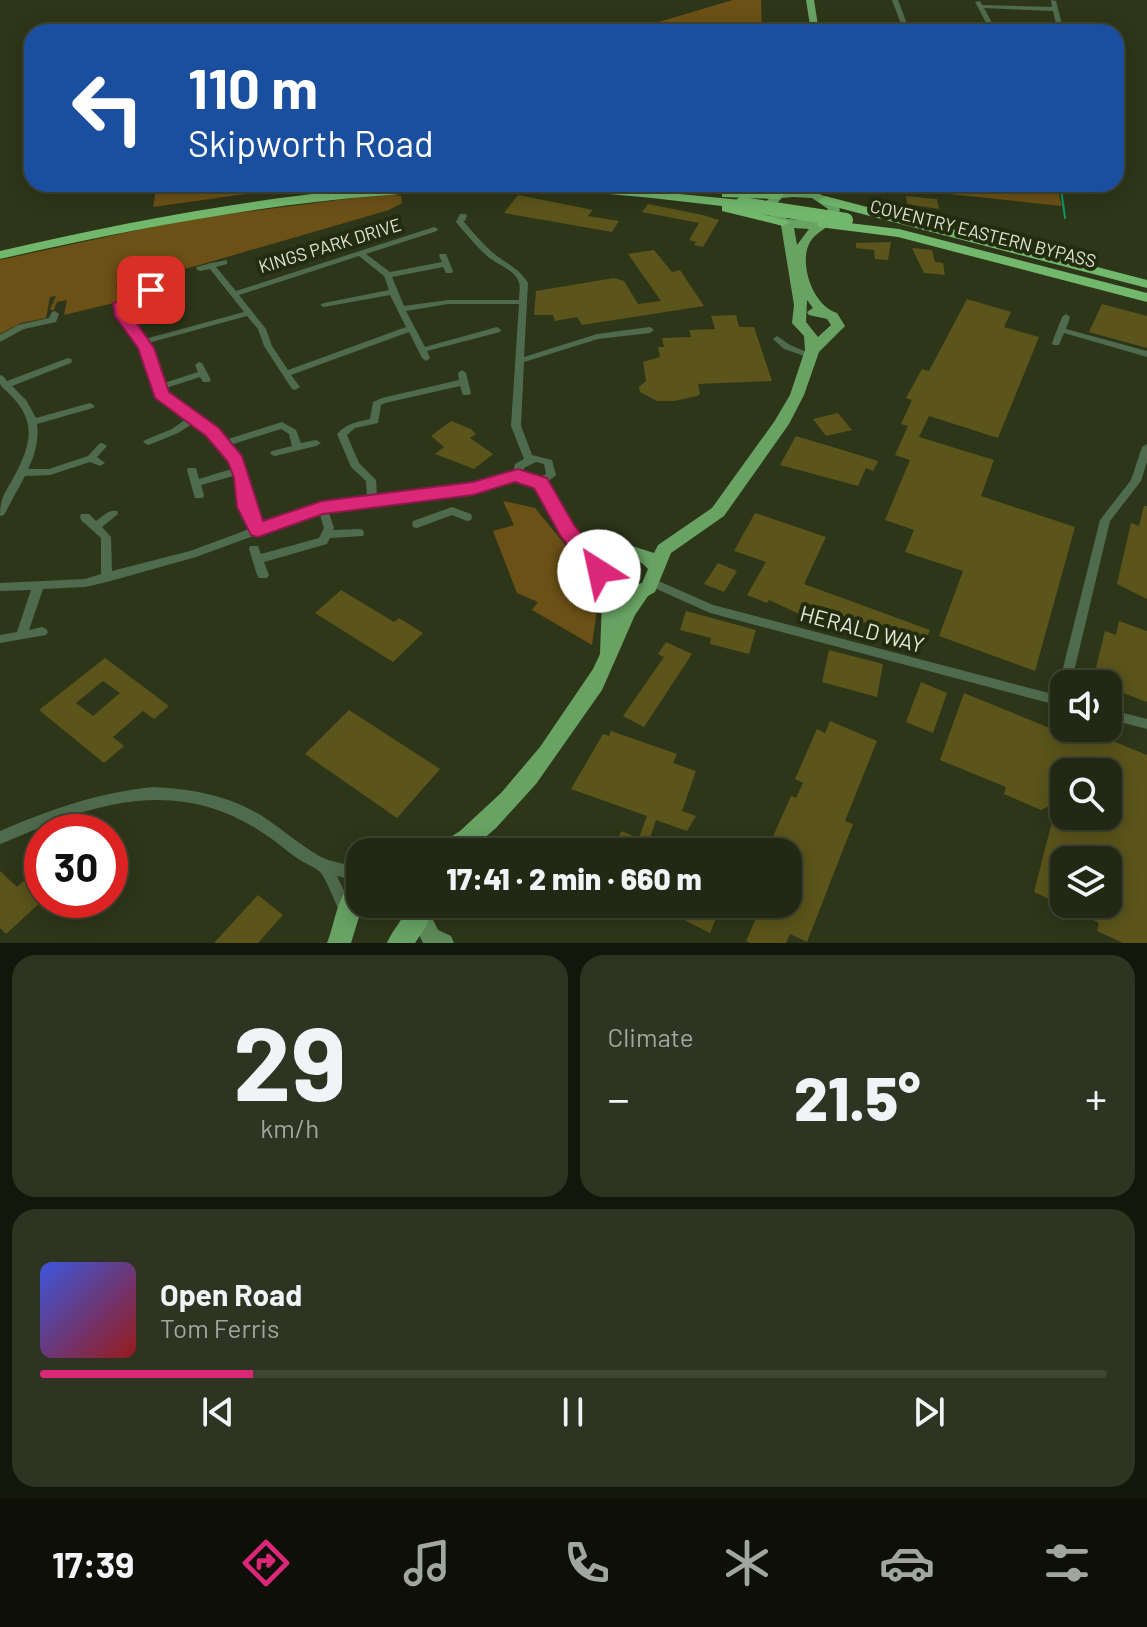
<!DOCTYPE html>
<meta charset="utf-8">
<style>
body{margin:0;font-family:Barlow,sans-serif;background:#2e3421;color:#f1f3f6;height:100vh;display:flex;flex-direction:column;font-size:30px;white-space:nowrap}
*{box-sizing:border-box;margin:0}
p{font-size:26px;color:#a2a6a0}
.icon{flex:none;width:44px;height:44px;fill:none;stroke:currentColor;stroke-width:2;stroke-linecap:round;stroke-linejoin:round}
.map{position:relative;height:943px;overflow:hidden}
.drawer{display:flex;flex-direction:column;gap:12px;padding:12px;background:#13160a;flex:1}
.drawer>*{flex:none}
.hud{position:absolute;left:24px;top:24px;width:1100px;height:168px;border-radius:24px;box-shadow:0 4px 20px #0003,0 0 0 2px #3f4433;background:#1a4fa0;color:#fff;overflow:hidden}
.controls{position:absolute;left:1050px;top:670px;display:grid;gap:16px}
.controls a{display:grid;place-items:center;width:72px;height:72px;border-radius:16px;background:#222813;box-shadow:0 4px 20px #0003,0 0 0 2px #3f4433;font-size:40px}
.speed{position:absolute;left:24px;top:814px;display:flex;gap:16px;font-size:40px;font-weight:700;text-align:center}
.speed>*{display:grid;place-content:center;width:104px;height:104px;border-radius:50%;background:#222813;box-shadow:0 4px 20px #0003,0 0 0 2px #3f4433;line-height:1}
.speed .limit{border:12px solid #d22;background:#fff;color:#111}
.pin{position:absolute;display:grid;place-items:center;width:68px;height:68px;color:#fff;margin:-34px;border-radius:16px;box-shadow:0 4px 12px #0006}
.me{position:absolute;width:88px;margin:-44px;rotate:325deg;stroke-linejoin:round;filter:drop-shadow(0 0 6px #0008)}
.turn{display:flex;align-items:center;gap:28px;height:168px;padding:0 32px;font-size:36px}
.turn .icon{width:104px;height:104px;stroke-width:2.5}
.turn b{display:block;font-size:56px;line-height:68px}
.big{font-size:60px;font-weight:800;line-height:1.1}
.drawer .card{flex:1;display:flex;flex-direction:column;justify-content:center;gap:12px;min-width:0;padding:0 28px;border-radius:24px;background:#2e3421}
.drawer .dial{align-items:center;gap:0}
.dial b{font-size:104px;line-height:1}
.song{display:flex;align-items:center;gap:24px}
.cover{width:96px;height:96px;border-radius:12px;background:linear-gradient(135deg,hsl(230 70% 55%),hsl(0 70% 35%))}
.played{height:8px;border-radius:4px;background:linear-gradient(90deg,#db2777 20%,#3f4433 20%)}
.keys{display:flex;justify-content:space-around;direction:ltr}
.heat{display:flex;justify-content:space-between;align-items:center;font-size:44px;direction:ltr}
.drawer .tiles{flex:1;display:grid;gap:12px;grid-template-columns:1fr 1fr}
.card:last-child{grid-column:span 2}
.trip{position:absolute;left:346px;top:838px;width:456px;height:80px;border-radius:24px;background:#222813;box-shadow:0 4px 20px #0003,0 0 0 2px #3f4433;font-weight:800;line-height:80px;text-align:center}
.tab-bar{display:flex;height:128px;justify-content:space-around;align-items:center;background:#0e1008;color:#a2a6a0}
.tab-bar .icon{width:56px;height:56px}
.tab-bar .active{color:#db2777}
.tab-bar b{font-size:36px;color:#f1f3f6}
.map>svg:first-child{display:block}
.green{fill:#6c5117}
.lines{fill:none;stroke-linecap:round;stroke-linejoin:round}
.stream{stroke:#0d996b;stroke-width:2}
.building{fill:#5b541b;fill-rule:evenodd}
.street{fill:#4f6b4d;fill-rule:evenodd}
.secondary{fill:#5e8b5a;fill-rule:evenodd}
.primary{fill:#68a364;fill-rule:evenodd}
.highway{fill:#72b86c;fill-rule:evenodd}
.highway-bridge{stroke:#72b86c;stroke-width:14}
.route{fill:#db2777;stroke:#8e194d;stroke-width:2}
.labels{text-anchor:middle;stroke-width:8;stroke-linejoin:round;paint-order:stroke}
.far-street-label{font-size:18px;fill:#e1e7d6;stroke:#242c0f}
.street-label{font-size:22px;fill:#e1e7d6;stroke:#242c0f}
</style>
<div class="map">
<svg width="1147" height="943" viewBox="0 0 1147 943">
<rect width="100%" height="100%" fill="#2e3619"/>
<g class="green">
<polygon points="733,0 761,0 762,32 625,32"/>
<polygon points="157,184 317,184 153,207"/>
<polygon points="862,184 1056,184 1062,206 863,185"/>
<polygon points="385,194 401,196 402,203 389,210 196,266 116,285 122,301 64,315 67,300 57,302 53,311 50,309 56,296 50,297 46,318 21,323 0,334 0,260 189,219"/>
<polygon points="503,501 535,508 576,558 597,610 592,645 532,610 538,602 517,593 493,531 514,525"/>
</g>
<g class="lines">
<polyline class="stream" points="1056,184 1061,189 1065,218"/>
</g>
<g class="building">
<polygon points="518,195 593,210 588,216 619,221 612,232 504,213"/>
<polygon points="906,196 937,199 939,209 907,204"/>
<polygon points="648,204 703,215 719,220 703,247 694,245 696,242 689,240 699,223 642,212"/>
<polygon points="891,242 888,260 875,259 874,250 856,248 856,243"/>
<polygon points="912,248 932,250 935,262 943,263 945,275 924,273"/>
<polygon points="654,250 672,272 680,270 704,306 582,325 577,317 555,321 553,315 534,315 536,291 614,278 624,281 638,304 661,301 628,254"/>
<polygon points="967,299 1011,312 1004,327 1039,337 998,438 929,416 919,437 994,460 981,496 1075,527 1035,671 939,636 963,571 905,552 914,530 885,520 910,460 895,455 908,426 901,424 912,400 906,398 922,369 929,371"/>
<polygon points="1102,304 1147,316 1147,348 1089,332"/>
<polygon points="736,315 739,327 754,327 772,381 698,384 700,394 697,396 674,401 657,401 640,392 639,387 646,381 643,362 660,357 658,347 664,347 662,338 691,337 689,330 715,329 711,316"/>
<polygon points="838,413 852,430 826,436 813,419"/>
<polygon points="451,421 471,429 476,434 470,438 493,454 474,469 435,454 444,447 431,436"/>
<polygon points="796,436 846,451 878,461 873,471 866,468 858,486 780,465"/>
<polygon points="1144,506 1147,506 1147,599 1117,584 1131,523 1139,526"/>
<polygon points="755,513 826,537 804,584 930,630 922,648 909,642 910,639 897,633 895,637 864,622 855,632 812,615 810,619 769,600 767,603 747,595 766,562 734,551"/>
<polygon points="718,563 737,571 724,592 704,584"/>
<polygon points="341,590 394,622 399,618 423,633 393,662 315,613"/>
<polygon points="686,611 756,630 749,654 710,644 711,638 680,630"/>
<polygon points="1119,621 1147,631 1147,702 1123,693 1121,701 1108,695 1108,684 1092,684 1105,631 1116,635"/>
<polygon points="666,642 692,654 644,727 623,716 664,657 658,654"/>
<polygon points="829,650 883,664 877,697 822,682"/>
<path d="M105,658l64,48 -15,13 -11,-8 -30,26 11,9 -20,17 -65,-53zM103,681l17,12 -27,23 -17,-13z"/>
<polygon points="921,682 947,693 933,733 906,722"/>
<path d="M964,693l110,45 2,-10h5l66,27v188h-24l-26,-12 2,-8 -65,-31 23,-90 -16,8 -37,-16 2,-7 -66,-27zM1064,772h44v44h-44zM1064,860h44v44h-44z"/>
<polygon points="349,710 440,769 397,818 305,754"/>
<polygon points="830,721 877,741 845,821 853,824 807,942 790,934 786,943 750,943 746,941 757,916 733,904 788,904 788,852 766,852 791,796 796,798 803,783 795,779 817,729 825,733"/>
<polygon points="611,731 677,754 673,763 696,771 682,811 696,816 687,831 656,820 645,852 613,852 621,831 639,838 647,816 571,789 603,734 609,736"/>
<polygon points="42,865 42,901 6,934 0,928 0,871 17,887"/>
<polygon points="258,895 283,915 258,943 214,943"/>
<polygon points="653,904 722,904 710,933"/>
</g>
<g class="lines">
<g class="street">
<polygon points="892,0 898,0 910,32 904,32"/>
<polygon points="1051,0 1056,1 1064,32 1058,32 1053,11 984,8 997,32 991,32 975,2 980,1 982,5 1052,7"/>
<path d="M460,214h6l1,2 -3,6c9,10 18,21 28,30 13,11 27,16 36,31l-4,74 73,-23 53,-7 4,3 -4,3 -52,6 -74,23 -3,64 11,29 20,5 4,15 -10,8 25,43 8,11 34,15 1,3 -1,3 -4,1 -20,-9 14,18 2,3 -2,3h-8l-32,-42 -26,-47 -11,-1 -10,-5 -43,14 -145,17 6,18 -1,2 26,-1 4,1 1,3 -1,3 -33,2 -3,6 -63,18 5,13 -2,3h-8l-2,-3 -8,-26 1,-3h8l3,8 58,-16 5,-10 -5,-16 -123,45 -89,25 -22,5 -42,2 -14,41 13,-3 4,2 2,3 -2,3 -46,8v-8l17,-3 14,-42 -31,1v-8l85,-4 16,-5v-36l-20,-18 -1,-3 1,-3h8l7,7c6,-4 13,-12 21,-10l1,3 -16,13 9,10 1,34 78,-20 62,-23 -7,-17 -8,-36 -36,10 3,10 -1,3h-8l-1,-3 -7,-25 1,-2h8l3,11 36,-11c-9,-19 -26,-32 -43,-44l-14,9 -27,11 -3,1 -5,-3 2,-2 27,-11 14,-10 -23,-18 -11,-13 -10,-40 -25,-35 -3,-6 1,-2 35,-9 -3,-6 4,-2h3l8,17 -1,2h-6l-3,-7 -29,8 22,31 99,-27 -34,-43 -10,2 -4,-2 1,-2 14,-4 16,-3v4l-11,3 20,24 198,-64 4,2 -1,2 -71,23 24,18 52,-10 -3,-6 1,-2h6l7,17 -1,2h-6l-3,-6 -51,10 12,29 44,-6h71c0,-7 2,-14 -1,-20 -5,-11 -22,-16 -31,-24 -11,-10 -21,-22 -31,-34zM359,256l25,20 5,14 -65,13 -4,2 4,2 66,-12 16,32 -118,43 -16,-24 -6,-17 -27,-34zM448,304h71l-8,122 13,33 -9,5 -2,9 -40,13 -96,11 -1,-17 -17,-17 -12,-28 8,-7 23,-5 3,-18 4,-2 75,-17 3,9h6l2,-2 -5,-20 -4,-3 -4,3 1,7 -77,18 -9,4 -3,17c-13,3 -23,4 -33,15l14,33 15,14 1,17 -45,5 -61,22c-14,-30 -8,-52 -31,-80l51,-16 8,5 3,12 -20,5 -2,2 2,2 3,1 41,-10 5,-3 -5,-3 -15,3 -5,-13 -14,-8 -57,18 -27,-21 -1,-3c-13,-3 -26,-16 -34,-27l37,-12 3,5h6l2,-2 -9,-17 -3,-1 -4,3 3,7 -37,12 -8,-30 -5,-11 99,-27 11,13 6,17 28,43 3,1 5,-3 -9,-12 118,-43 13,26 4,3 4,-3 -3,-7 73,-19 1,-2 -4,-3 -72,20 -19,-36zM536,462l8,2 2,10c-8,5 -15,6 -23,0l1,-6z"/>
<polygon points="384,225 388,227 387,229 375,234 361,230 365,228 374,230"/>
<polygon points="327,243 331,245 330,247 298,255 294,253"/>
<polygon points="55,311 59,314 56,322 24,329 0,342 0,335 18,325 49,318 52,312"/>
<polygon points="1066,314 1070,317 1066,329 1147,351 1147,357 1064,333 1059,345 1053,345 1052,343 1062,317"/>
<polygon points="777,336 790,345 814,355 810,358 784,349 773,339"/>
<path d="M68,358l3,1 1,2 -1,2 -59,23 14,14 10,18 54,-15 5,3 -2,2 -56,16c2,16 -2,31 -9,45h21l39,-13 11,-12 3,-1 5,3 -10,11 8,6 -5,3 -10,-4 -40,13 -25,1 -21,39 -4,1c0,-20 6,-24 15,-41 20,-38 20,-59 -13,-88l-2,-3v-9l3,1 4,5z"/>
<polygon points="1147,444 1147,462 1141,481 1110,521 1071,684 1064,684 1064,689 1061,688 1059,684 1100,520 1131,480 1142,447"/>
<polygon points="452,507 471,514 472,517 471,520 467,521 452,515 417,528 413,527 412,524 413,521"/>
<polygon points="654,579 713,605 1064,697 1064,707 710,613 650,586 648,583 650,580"/>
<polygon points="1108,709 1147,719 1147,729 1108,719"/>
<path d="M153,787c39,2 75,8 109,29 20,13 37,28 57,40l9,4 32,8v14l-23,-6 17,36 -2,5 -5,2 -5,-2c-5,-10 -15,-36 -21,-44 -4,-5 -15,-9 -21,-13 -8,-5 -16,-12 -24,-18 -69,-52 -135,-51 -214,-23 -21,7 -41,17 -62,25v-13c52,-22 96,-38 153,-44z"/>
</g>
<polygon class="secondary" points="416,904 426,906 438,930 451,936 454,943 423,943 409,913 412,906"/>
<g class="primary">
<polygon points="806,0 814,0 819,32 811,32"/>
<path d="M785,190c22,-1 41,2 55,19 -4,18 -21,19 -30,33 -12,21 3,64 27,71l8,13 -26,26 -15,43 -15,29 -65,92 -53,37 -16,39 -7,4 -13,19 -33,75 -66,94 -40,44 -21,18 -9,6h-31l3,-7 22,-14 41,-38 39,-46 53,-78 7,-15 2,-54 -12,-29 13,-21 26,-5 25,8 4,-8 54,-37 62,-86 16,-27 15,-45 -1,-14 -12,-13 2,-18 -13,-80 -8,-4 -11,-15 12,-13zM793,197l19,1 16,11 -7,12 -34,-2 -13,-13 8,-8zM794,228l15,1 -12,16zM807,300l6,8 -6,4 2,3 18,4 4,6 -13,12 -12,-15zM622,558c11,-1 18,2 26,11l-6,14 -16,4 -13,-6 -5,-10 7,-11z"/>
<path d="M360,879v25h3l-12,39h-24c9,-21 10,-55 33,-64z"/>
<path d="M407,904h24l-4,21 -12,18h-28c6,-15 17,-22 20,-39z"/>
</g>
<g class="highway">
<path d="M432,184h143l167,16 7,4 -7,4 48,14 -7,4 -61,-15v-5c-64,-7 -129,-16 -194,-16 -179,-2 -354,29 -528,69v-8c143,-33 286,-60 432,-67z"/>
<polygon points="727,190 778,191 784,195 778,199 722,197 722,191"/>
<polygon points="825,196 1147,280 1147,288 820,203 819,200"/>
<polygon points="824,220 899,229 1147,293 1147,302 898,237 819,227 817,224"/>
</g>
<polyline class="highway-bridge" points="742,204 846,220"/>
</g>
<polygon class="route" points="146,287 156,287 162,297 127,309 154,348 169,392 219,428 242,456 263,521 322,501 473,482 518,469 547,478 574,525 606,565 609,571 606,576 592,576 560,535 534,488 515,482 473,495 323,514 258,537 251,535 237,507 234,478 228,462 206,436 155,398 138,348 115,316 113,303 146,295"/>
<g class="labels">
<g class="far-street-label">
<text transform="translate(983 234) rotate(14)" y="6">COVENTRY EASTERN BYPASS</text>
<text transform="translate(330 246) rotate(-17)" y="6">KINGS PARK DRIVE</text>
</g>
<g class="street-label">
<text transform="translate(862 629) rotate(15)" y="8">HERALD WAY</text>
</g>
</g>
</svg>
<div class="controls">
<a><svg class="icon" aria-label="sound" viewBox="0 0 24 24"><path d="M4 9h4l5-4v14l-5-4H4zM17 9q2 3 0 6"/></svg></a>
<a><svg class="icon" aria-label="search" viewBox="0 0 24 24"><circle cx="10" cy="10" r="6"/><path d="M15 15l6 6"/></svg></a>
<a><svg class="icon" aria-label="layers" viewBox="0 0 24 24"><path d="M12 4l9 5-9 5-9-5zM3 14l9 5 9-5"/></svg></a>
</div>
<div class="speed"><div class="limit">30</div></div>
<div class="pin" style="left:151px;top:290px;background:#d93025"><svg class="icon" aria-label="arrive" viewBox="0 0 24 24"><path d="M6 21V4h12l-3 4 3 4H6"/></svg></div>
<svg class="me" style="left:599px;top:571px" viewBox="-20 -20 40 40"><circle r="19" fill="#fff"/><path d="M0-13L10 11 0 6-10 11z" fill="#db2777"/></svg>
<div class="trip">17:41 · 2 min · 660 m</div>
<div class="hud">
<div class="turn"><svg class="icon" aria-label="left" viewBox="0 0 24 24"><path d="M17 20v-9H6M10 6l-5 5 5 5"/></svg><div><b>110 m</b>Skipworth Road</div></div>
</div>
</div>
<section class="drawer">
<div class="tiles">
<div class="card dial"><b>29</b><p>km/h</p></div>
<div class="card"><p>Climate</p>
<div class="heat"><a>−</a><b class="big">21.5°</b><a>+</a></div>
</div>
<div class="card">
<div class="song"><i class="cover"></i><div><b>Open Road</b><p>Tom Ferris</p></div></div>
<div class="played"></div>
<div class="keys"><svg class="icon" aria-label="previous" viewBox="0 0 24 24"><path d="M18 5L8 12l10 7zM5 5v14"/></svg><svg class="icon" aria-label="pause" viewBox="0 0 24 24"><path d="M8 5v14M16 5v14"/></svg><svg class="icon" aria-label="next" viewBox="0 0 24 24"><path d="M6 5l10 7-10 7zM19 5v14"/></svg></div>
</div>
</div>
</section>
<nav class="tab-bar">
<b>17:39</b>
<svg class="icon active" aria-label="directions" viewBox="0 0 24 24"><path d="M12 3l9 9-9 9-9-9zM9 14v-3h6M13 9l2 2-2 2"/></svg>
<svg class="icon" aria-label="music" viewBox="0 0 24 24"><path d="M9 18V5l10-2v13"/><circle cx="6" cy="18" r="3"/><circle cx="16" cy="16" r="3"/></svg>
<svg class="icon" aria-label="phone" viewBox="0 0 24 24"><path d="M5 4h4l2 5-3 2q2 4 5 5l2-3 5 2v4C11 20 4 13 5 4z"/></svg>
<svg class="icon" aria-label="climate" viewBox="0 0 24 24"><path d="M12 3v18M4 7l16 10M4 17L20 7"/></svg>
<svg class="icon" aria-label="car" viewBox="0 0 24 24"><path d="M5 17H2v-5l4-1 3-4h7l3 4 3 1v5h-3M9 17h6M6 11h13"/><circle cx="7" cy="17" r="2"/><circle cx="17" cy="17" r="2"/></svg>
<svg class="icon" aria-label="filters" viewBox="0 0 24 24"><path d="M4 7h16M4 17h16"/><circle cx="9" cy="7" r="2"/><circle cx="15" cy="17" r="2"/></svg>
</nav>
